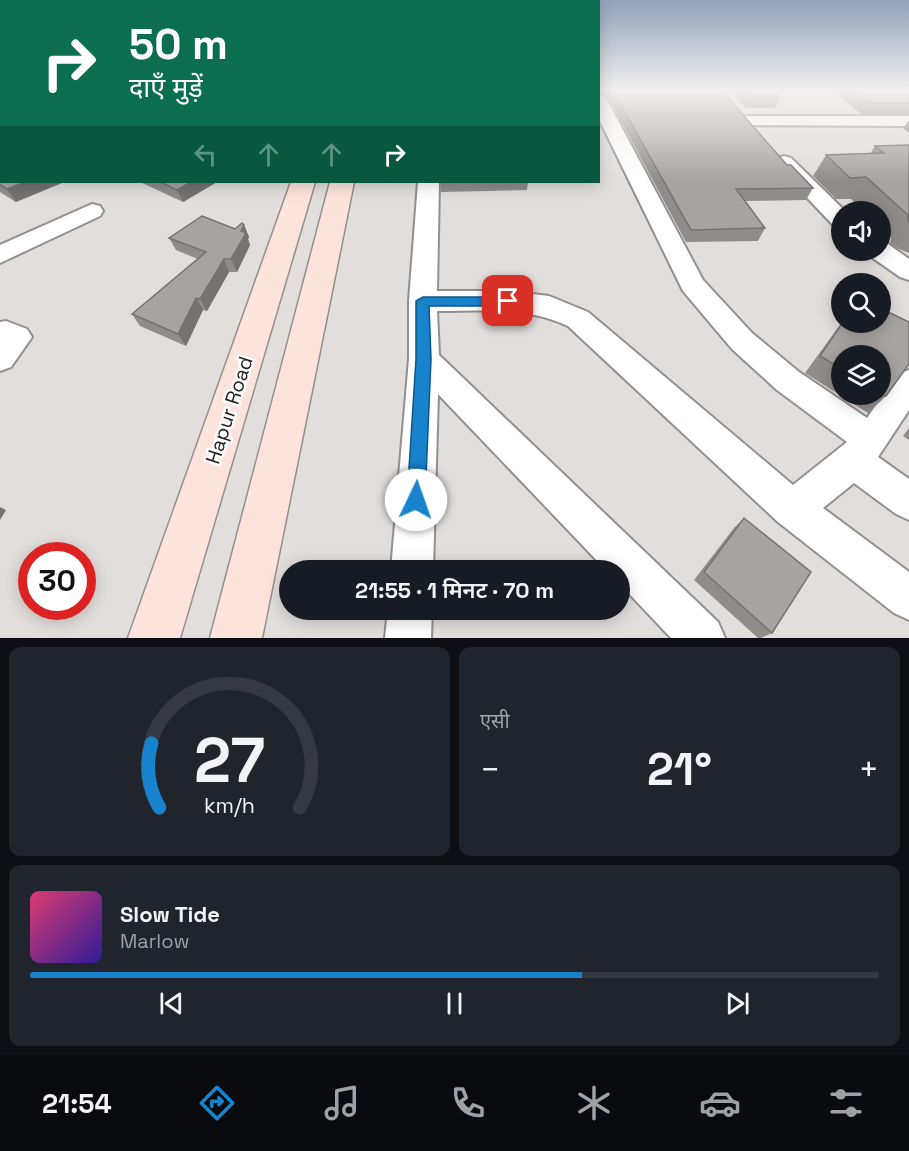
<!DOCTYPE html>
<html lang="hi">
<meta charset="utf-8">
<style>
body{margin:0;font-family:"Space Grotesk","Noto Sans Devanagari",sans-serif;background:#20242c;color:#f1f3f6;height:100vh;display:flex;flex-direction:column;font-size:22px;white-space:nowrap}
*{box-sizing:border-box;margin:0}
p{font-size:20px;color:#9ea1a6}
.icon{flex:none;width:33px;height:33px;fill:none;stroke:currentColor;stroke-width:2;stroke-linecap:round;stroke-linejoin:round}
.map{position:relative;height:638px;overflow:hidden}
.sheet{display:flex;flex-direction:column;gap:9px;padding:9px;background:#0d0f14;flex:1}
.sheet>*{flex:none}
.guide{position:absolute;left:0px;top:0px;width:600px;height:183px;box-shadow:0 3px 15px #0003;background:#0b6e4f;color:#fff;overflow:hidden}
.buttons{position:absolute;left:831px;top:201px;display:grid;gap:12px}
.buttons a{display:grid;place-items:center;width:60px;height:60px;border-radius:50%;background:#171b24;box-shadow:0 3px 15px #0003;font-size:30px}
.speed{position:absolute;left:18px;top:542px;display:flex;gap:12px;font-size:30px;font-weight:700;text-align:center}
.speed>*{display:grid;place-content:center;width:78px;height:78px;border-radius:50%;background:#171b24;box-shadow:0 3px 15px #0003;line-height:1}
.speed .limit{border:9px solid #d22;background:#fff;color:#111}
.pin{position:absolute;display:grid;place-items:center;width:51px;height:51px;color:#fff;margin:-26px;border-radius:12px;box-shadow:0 3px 9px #0006}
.me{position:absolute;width:66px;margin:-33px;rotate:3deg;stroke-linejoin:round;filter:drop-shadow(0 0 4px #0008)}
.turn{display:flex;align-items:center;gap:21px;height:126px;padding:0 30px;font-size:27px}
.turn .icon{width:78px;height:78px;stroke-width:2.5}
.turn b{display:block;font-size:42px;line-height:51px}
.lanes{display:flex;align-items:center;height:57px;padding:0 30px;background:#0003;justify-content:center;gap:30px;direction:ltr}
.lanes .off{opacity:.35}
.big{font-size:45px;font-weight:600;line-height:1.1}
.sheet .tile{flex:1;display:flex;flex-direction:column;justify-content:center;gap:9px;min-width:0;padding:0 21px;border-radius:12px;background:#20242c}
.sheet .dial{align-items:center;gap:0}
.dial svg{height:156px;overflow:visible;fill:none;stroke:#363941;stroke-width:7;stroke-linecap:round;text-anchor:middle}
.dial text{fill:#f1f3f6;stroke:none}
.song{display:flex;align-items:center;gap:18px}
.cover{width:72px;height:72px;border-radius:9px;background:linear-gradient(135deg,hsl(340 70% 55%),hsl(250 70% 35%))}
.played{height:6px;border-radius:3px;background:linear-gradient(90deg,#1783cd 65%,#363941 65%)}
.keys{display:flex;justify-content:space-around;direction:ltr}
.heat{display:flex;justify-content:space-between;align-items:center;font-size:33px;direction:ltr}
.sheet .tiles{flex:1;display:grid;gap:9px;grid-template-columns:1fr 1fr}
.tile:last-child{grid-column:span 2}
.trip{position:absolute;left:279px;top:560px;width:351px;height:60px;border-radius:30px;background:#171b24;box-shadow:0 3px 15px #0003;font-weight:600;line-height:60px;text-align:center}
.tab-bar{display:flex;height:96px;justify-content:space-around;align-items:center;background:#090b0e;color:#9ea1a6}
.tab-bar .icon{width:42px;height:42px}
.tab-bar .active{color:#1783cd}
.tab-bar b{font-size:27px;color:#f1f3f6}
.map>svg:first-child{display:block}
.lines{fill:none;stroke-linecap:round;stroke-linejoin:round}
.minor-casing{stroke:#948f8e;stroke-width:4}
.secondary-casing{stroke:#948f8e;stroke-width:3}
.minor{fill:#fff;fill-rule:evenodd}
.secondary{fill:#fce3dc;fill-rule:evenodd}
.wall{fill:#908c8a;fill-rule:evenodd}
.shaded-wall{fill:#757271}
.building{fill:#a7a3a1;stroke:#757271;stroke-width:1.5}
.route{fill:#1783cd;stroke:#0f5585;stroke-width:1.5}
.labels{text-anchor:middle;stroke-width:5;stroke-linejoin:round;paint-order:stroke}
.street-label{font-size:20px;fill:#201e1e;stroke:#fff}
</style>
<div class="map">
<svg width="909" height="638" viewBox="0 0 909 638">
<rect width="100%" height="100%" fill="#e2dedc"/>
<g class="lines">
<g class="minor-casing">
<g id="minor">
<path d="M598,93l8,5 97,182 49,53 47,39 68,46 31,-44 11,-4v40l-31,47 31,22v41l-13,-6 -42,-31 -31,25 86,64v48l-15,-7 -116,-91 -210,-196c-44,-20 -84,-15 -131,-15l2,44 279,267 7,16h-54l-51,-54v-14h-14l-168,-176 -5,176h-42l18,-211v-58l9,-119h21l-2,109h71l41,5 39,16 205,173 54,-43 -70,-52 -45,-41 -49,-58 -85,-174z"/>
<rect x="0" y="112" width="2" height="11"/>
<polygon points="745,116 909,116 909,126 739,125 736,121 739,117"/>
<polygon points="784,156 791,158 846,212 842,212 842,228 834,226 777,166 774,162 777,158"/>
<polygon points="92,204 100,206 103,211 100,216 0,263 0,245"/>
<polygon points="880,242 888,244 909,259 909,280 900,277 870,256 867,250 880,250"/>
<polygon points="6,321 27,329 32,337 11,367 0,371 0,322"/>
<polygon points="388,609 432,609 431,638 385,638"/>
</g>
</g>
<g class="secondary-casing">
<g id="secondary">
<polygon points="291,182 315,182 180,638 128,638"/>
<polygon points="330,182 354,182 262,638 210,638"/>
</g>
</g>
<use href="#minor" class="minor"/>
<use href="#secondary" class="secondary"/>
</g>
<g class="wall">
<polygon points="600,91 722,91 787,165 813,188 806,200 745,201 765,228 758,241 686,242 608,97"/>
<polygon points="731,91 787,91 786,93 776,93 780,97 775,108 746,108"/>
<polygon points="833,91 909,91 909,114 861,114"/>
<polygon points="909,120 909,133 903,128"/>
<polygon points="909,145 909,253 899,249 890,243 891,237 880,227 880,212 864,212 851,199 836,199 813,176 826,155 870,154 875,146"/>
<polygon points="0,174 2,182 64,182 16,202 0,192"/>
<polygon points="140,182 217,182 183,202"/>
<polygon points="441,182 528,182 527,190 441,192"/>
<polygon points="244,225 249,237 248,239 250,245 237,272 229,272 207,311 203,310 186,346 140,326 132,314 198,259 176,250 169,238 235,229"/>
<path d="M842,322h38l6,74 -18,17 -63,-40zM842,356h38v38h-38z"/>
<polygon points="909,428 909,440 903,436"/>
<polygon points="744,518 772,633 761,638 758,638 694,580 734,528"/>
</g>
<g class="shaded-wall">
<polygon points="26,182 64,182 16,202 7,189"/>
<polygon points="191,182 217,182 183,202 177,190"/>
<polygon points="244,225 249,237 248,239 250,245 237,272 231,259 241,231"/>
<polygon points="224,259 229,272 207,311 200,299"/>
<polygon points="196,298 203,310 186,346 178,334"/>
<polygon points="0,507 6,510 0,520"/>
</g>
<g class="building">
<rect x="0" y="91" width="2" height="17"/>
<polygon points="613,91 722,91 787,165 791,165 813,188 736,189 765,228 691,230"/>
<polygon points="745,91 774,91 780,97 751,97"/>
<polygon points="853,91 909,91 909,103 868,103"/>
<polygon points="909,145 909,222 908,221 908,215 866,177 850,178 826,155 884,153 875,146"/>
<polygon points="2,173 2,182 26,182 7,189 0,185 0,174"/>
<polygon points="160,182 191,182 177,190"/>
<polygon points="202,216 235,229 242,223 244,225 241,231 246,233 231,259 224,259 200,299 196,298 178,334 132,314 206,252 169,238"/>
<polygon points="880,308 909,322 909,364 886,396 880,393 880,356 842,356 842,369 820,356 843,322 880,322"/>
<polygon points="744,518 811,572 772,633 704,572"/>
</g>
<linearGradient id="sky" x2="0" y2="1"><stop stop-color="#94a1bb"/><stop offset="0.5" stop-color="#f2f0ef"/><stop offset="1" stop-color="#f2f0ef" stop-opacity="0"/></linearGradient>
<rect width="909" height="181" fill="url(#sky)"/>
<polygon class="route" points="423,297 508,297 515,301 508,306 429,306 431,359 425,500 422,506 416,509 409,506 407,500 416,359 416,301"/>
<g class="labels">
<g class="street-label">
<text transform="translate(229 410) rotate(-72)" y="7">Hapur Road</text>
</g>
</g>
</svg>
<div class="buttons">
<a><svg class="icon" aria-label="sound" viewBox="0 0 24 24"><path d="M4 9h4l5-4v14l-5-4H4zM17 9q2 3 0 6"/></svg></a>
<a><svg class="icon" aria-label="search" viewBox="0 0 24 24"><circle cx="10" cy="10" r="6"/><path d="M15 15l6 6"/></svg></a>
<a><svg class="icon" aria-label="layers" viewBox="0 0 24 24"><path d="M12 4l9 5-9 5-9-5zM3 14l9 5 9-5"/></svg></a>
</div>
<div class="speed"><div class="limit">30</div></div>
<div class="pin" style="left:508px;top:301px;background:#d93025"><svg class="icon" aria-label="arrive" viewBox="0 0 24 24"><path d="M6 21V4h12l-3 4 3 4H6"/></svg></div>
<svg class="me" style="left:416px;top:500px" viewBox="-20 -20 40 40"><circle r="19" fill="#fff"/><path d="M0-13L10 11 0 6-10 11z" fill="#1783cd"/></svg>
<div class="trip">21:55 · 1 मिनट · 70 m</div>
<div class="guide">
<div class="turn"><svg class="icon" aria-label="right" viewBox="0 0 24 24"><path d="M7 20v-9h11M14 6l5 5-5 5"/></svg><div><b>50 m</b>दाएँ मुड़ें</div></div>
<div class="lanes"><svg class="icon off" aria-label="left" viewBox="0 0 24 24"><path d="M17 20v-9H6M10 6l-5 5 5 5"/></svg><svg class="icon off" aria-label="ahead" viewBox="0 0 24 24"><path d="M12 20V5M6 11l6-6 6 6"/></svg><svg class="icon off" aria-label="ahead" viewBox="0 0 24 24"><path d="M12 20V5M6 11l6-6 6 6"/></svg><svg class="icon" aria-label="right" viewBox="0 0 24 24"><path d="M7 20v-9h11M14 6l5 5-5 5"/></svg></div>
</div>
</div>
<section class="sheet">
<div class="tiles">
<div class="tile dial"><svg viewBox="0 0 100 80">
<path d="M14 69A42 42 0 1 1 86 69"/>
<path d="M14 69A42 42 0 0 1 10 36" stroke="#1783cd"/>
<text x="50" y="56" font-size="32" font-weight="700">27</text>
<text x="50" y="72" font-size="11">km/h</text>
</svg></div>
<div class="tile"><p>एसी</p>
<div class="heat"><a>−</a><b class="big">21°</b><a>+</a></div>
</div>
<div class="tile">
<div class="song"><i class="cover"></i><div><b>Slow Tide</b><p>Marlow</p></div></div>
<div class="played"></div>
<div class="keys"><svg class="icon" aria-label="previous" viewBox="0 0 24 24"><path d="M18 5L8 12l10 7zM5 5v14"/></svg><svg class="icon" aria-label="pause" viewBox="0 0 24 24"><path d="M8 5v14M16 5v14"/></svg><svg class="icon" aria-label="next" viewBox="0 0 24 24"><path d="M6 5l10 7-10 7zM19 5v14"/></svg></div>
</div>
</div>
</section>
<nav class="tab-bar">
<b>21:54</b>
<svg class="icon active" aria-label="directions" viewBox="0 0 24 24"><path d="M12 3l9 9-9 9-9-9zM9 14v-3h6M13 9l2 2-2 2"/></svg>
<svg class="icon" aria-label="music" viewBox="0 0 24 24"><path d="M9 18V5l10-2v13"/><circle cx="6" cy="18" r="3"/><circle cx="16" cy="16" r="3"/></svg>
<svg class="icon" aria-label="phone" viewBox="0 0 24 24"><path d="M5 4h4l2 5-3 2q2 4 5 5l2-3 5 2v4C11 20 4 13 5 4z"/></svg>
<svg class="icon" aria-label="climate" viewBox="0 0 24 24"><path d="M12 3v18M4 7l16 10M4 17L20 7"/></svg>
<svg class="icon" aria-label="car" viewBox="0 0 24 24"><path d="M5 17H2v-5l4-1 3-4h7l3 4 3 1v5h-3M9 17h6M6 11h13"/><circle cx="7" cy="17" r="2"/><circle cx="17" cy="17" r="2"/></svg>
<svg class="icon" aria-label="filters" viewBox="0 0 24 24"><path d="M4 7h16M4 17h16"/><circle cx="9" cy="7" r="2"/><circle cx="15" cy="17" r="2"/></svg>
</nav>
